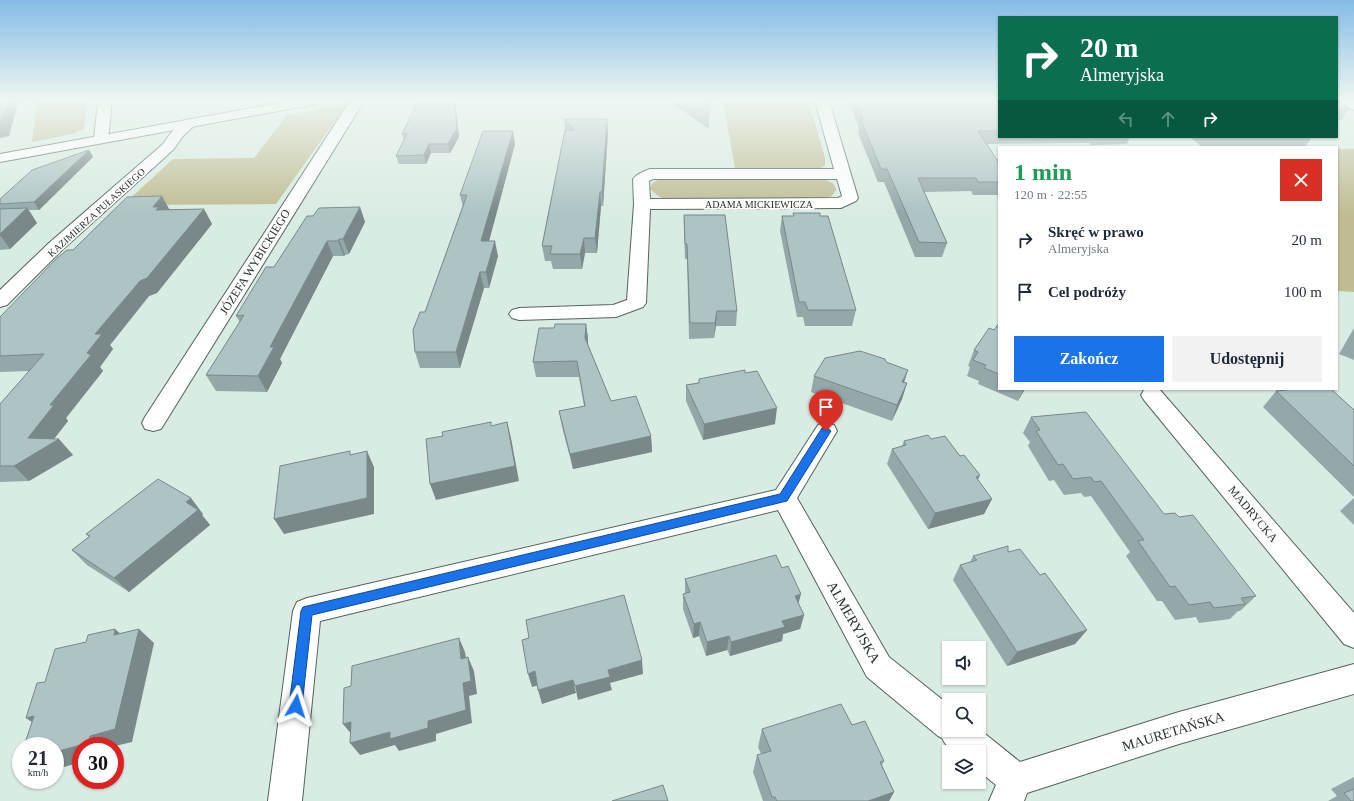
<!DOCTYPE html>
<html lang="pl">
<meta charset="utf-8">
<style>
body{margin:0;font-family:Georgia,serif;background:#f2f2f3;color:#1f2937;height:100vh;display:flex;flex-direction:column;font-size:15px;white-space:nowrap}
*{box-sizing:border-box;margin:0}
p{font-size:13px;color:#747a83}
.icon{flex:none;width:22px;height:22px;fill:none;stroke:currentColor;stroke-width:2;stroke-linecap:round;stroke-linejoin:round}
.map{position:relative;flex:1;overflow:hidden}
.side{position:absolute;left:998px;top:146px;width:340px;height:244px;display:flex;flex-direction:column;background:#fff;border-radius:0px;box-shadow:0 1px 3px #0004}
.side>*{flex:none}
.hud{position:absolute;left:998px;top:16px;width:340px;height:122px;border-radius:0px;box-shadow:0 1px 3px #0004;background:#0b6e4f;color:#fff;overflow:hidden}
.tools{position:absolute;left:942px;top:641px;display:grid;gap:8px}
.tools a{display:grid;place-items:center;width:44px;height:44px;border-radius:0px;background:#fff;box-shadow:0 1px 3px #0004;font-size:20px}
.speed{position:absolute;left:12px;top:737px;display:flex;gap:8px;font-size:20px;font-weight:700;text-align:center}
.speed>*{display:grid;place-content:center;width:52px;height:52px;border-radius:50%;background:#fff;box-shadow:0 1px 3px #0004;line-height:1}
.speed small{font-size:10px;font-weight:400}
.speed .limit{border:6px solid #d22;background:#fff;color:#111}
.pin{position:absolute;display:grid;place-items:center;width:34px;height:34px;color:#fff;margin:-41px -17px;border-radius:50% 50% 50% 0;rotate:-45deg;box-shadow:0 0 4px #0007}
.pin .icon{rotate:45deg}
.me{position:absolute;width:44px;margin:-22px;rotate:6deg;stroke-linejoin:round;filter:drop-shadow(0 0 3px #0008)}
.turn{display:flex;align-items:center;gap:14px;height:84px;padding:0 16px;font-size:18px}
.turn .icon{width:52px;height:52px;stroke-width:2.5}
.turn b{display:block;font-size:28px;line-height:34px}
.lanes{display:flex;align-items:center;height:38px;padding:0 16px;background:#0003;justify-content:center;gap:20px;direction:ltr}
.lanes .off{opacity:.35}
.round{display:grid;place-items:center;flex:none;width:42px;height:42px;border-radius:0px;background:#f2f2f3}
.head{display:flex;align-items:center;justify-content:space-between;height:68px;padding:0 16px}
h1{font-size:24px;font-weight:700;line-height:30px;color:#1e9e55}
.action{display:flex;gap:8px;margin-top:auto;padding:8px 16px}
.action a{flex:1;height:46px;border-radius:0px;background:#1a73e8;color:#fff;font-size:16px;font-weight:700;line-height:46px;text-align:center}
.action a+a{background:#f2f2f3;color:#1f2937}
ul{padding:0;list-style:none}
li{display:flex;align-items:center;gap:12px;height:52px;padding:0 16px}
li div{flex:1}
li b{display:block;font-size:15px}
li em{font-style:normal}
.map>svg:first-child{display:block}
.green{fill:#c0bd95}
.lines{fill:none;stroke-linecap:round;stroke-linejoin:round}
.minor-casing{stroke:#53645c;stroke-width:2}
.tertiary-casing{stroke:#53645c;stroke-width:2}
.minor{fill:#fff;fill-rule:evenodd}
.tertiary{fill:#fff;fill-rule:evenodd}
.wall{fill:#95a8a9}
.shaded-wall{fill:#798889}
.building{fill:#adc3c4;stroke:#798889}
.route{fill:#1a73e8;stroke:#114b97}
.labels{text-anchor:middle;stroke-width:3.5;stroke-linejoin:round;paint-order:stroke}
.far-street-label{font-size:10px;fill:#29312d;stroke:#fff}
.street-label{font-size:12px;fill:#29312d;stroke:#fff}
.near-street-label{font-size:14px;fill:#29312d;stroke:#fff}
</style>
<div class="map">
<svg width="1354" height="801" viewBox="0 0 1354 801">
<rect width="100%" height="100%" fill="#d9ece3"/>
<path class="green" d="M37 101H88L84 129 72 134 32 142Z
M723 101 809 102 825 158V165L821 168 814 170 735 168Z
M348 103 276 204 123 205 173 159 254 158 287 115Z
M1337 149H1354V292L1337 291Z
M666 178 813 179C822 180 835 179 836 190L832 196 820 200 664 199 657 195 650 189C652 180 658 180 666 178Z"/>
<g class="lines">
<defs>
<path id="minor" d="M98 101H112L108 139 106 142 101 143 96 142 94 139Z
M350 101H364L161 429 153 431 145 429 142 423 145 417Z
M815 101H829L858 198 856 201 841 208 650 209 646 303 643 307 616 317 519 320 512 318 509 314 512 310 519 308 613 305 627 300 634 204 633 179C637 174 644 171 650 169H834ZM653 179H837L842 196 838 198 650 199 649 181Z
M190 119 195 120 197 123 183 136 173 150 61 251 7 305 0 307V290L49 243 163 144C170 134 178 122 190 119Z
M1144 390H1160L1354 613V648L1344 644 1144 400 1141 395Z
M826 423 834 425 837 431 797 498 889 657 949 705V730L979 729 1020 762 1179 712 1354 664V694L1179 744 1027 793 1024 801H989L996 785 979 771V752C965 752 949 754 942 738L938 736 867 677 778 510 320 621 302 801H268L293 611 297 602 307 598 776 490 818 425Z"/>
<path id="tertiary" d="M290 101H318L316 104 311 105 0 162V154Z
M1338 101H1354V110L1340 104Z"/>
</defs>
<use href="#minor" class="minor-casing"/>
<use href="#tertiary" class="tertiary-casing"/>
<use href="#minor" class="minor"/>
<use href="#tertiary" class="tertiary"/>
</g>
<path class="wall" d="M454 101 456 107 459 137 450 153H431L426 164H399L396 156 404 140 402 134Z
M669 101H708L709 115V129Z
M849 101H999V137H1130L1127 144 1091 145 1089 143 987 144 999 163V195H973L971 191 924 192 947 243 942 257H915L884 182H878L858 133 859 129Z
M1337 101 1349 108 1342 120H1337Z
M564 119H607L608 133 603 206H601L597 253H585L582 269H553L551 261H545L542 246 565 130Z
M1190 137H1312L1305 147H1202Z
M515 144 489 241 498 256 489 288H484L460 368H420L415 352 425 312 463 207 460 195Z
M93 157 39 210H29L37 223 10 249 0 250V199Z
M162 196 169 209H204L212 224 157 293 149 296 110 345 113 349 100 367 103 371 66 418 68 421 54 439 73 455 29 481 0 482V404L29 371 0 372V317L73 250Z
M360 207 365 222 349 254 345 255 344 256H333L280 359 282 363 267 392 216 391 206 375 240 322 236 316 313 216Z
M793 213 856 310 852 326H805L803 317H797L780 231 782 216H793Z
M684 215 737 311 736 326H716L714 338 689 339 687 259H685L684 230Z
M999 323V389H1025L1018 401 978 384 979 381 967 376 970 367 968 366 974 350 994 330Z
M586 324 588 339V345L611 401 651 436 652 452 573 469 562 427 559 411 584 406 579 377H536L533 362 554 328Z
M1354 328V360L1339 354Z
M886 362 904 382 907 383 902 399 892 421 811 392 814 376Z
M745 373 775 424 703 440 686 401V385Z
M1276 391 1354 410V497L1263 407Z
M1031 417 1164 514 1179 517 1256 596 1240 611H1238L1230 619 1199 623 1196 617 1175 620 1162 601H1157L1126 556 1130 552 1091 496 1084 497 1081 493 1064 495 1054 480 1049 481 1028 446 1030 442 1023 433Z
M931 439 978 480 992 499 984 514 928 529 887 464 892 449 902 446 904 441Z
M1354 498V525L1340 511Z
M203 514 202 515 210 525 129 592 87 565 72 550 89 537 86 534Z
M1008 552 1040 575 1087 630 1075 644 1007 666 953 580 960 565 970 563 973 556Z
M685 579 798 604 804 615 800 629 783 634 782 641 730 656 727 650 706 656 699 636 693 638 683 609V594H685Z
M852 725 884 761 882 765 894 792 889 801H763L753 772 757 755 761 754 758 747 762 729Z
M1354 777V801H1328L1337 796 1331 789Z"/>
<path class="shaded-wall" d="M8 101H19L9 136 0 138V124Z
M454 101 456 107 459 137 450 153 448 144Z
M607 119 608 133 603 206 602 192Z
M513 131 515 144 485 256 481 241Z
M429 144 431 153 426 164 424 155Z
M89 150 93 157 39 210 34 202Z
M600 192 601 206 597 253 595 238Z
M162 196 170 211 165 217 153 207Z
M360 207 365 222 349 254 343 239Z
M27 208 37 223 10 249 0 235V234Z
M204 209 212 224 157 293 149 296 110 345 113 349 100 367 103 371 66 418 68 421 49 445 59 439 73 455 29 481 14 466 28 438 50 405 87 353 95 334 140 281Z
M584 238 585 253 582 269 580 254Z
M339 239 345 255 344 256 338 241Z
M327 241 333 256 280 359 282 363 267 392 258 376 270 347Z
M495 241 498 256 489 288 486 272Z
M480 272 484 288 460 368 456 352Z
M717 311 716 326 714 338 715 323Z
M586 324 588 339 587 354 585 338Z
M908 370 903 386 902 382Z
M907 383 902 399 892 421 897 405Z
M1024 389H1025L1018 401Z
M777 408 775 424 703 440 704 424Z
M507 422 511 438 519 481 436 500 430 484Z
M651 436 652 452 573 469 570 454Z
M367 451 374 467V514L284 534 274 519Z
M980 475 973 491 976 477Z
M191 498 203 514 202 515 210 525 129 592 114 578 186 502Z
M992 499 984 514 928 529 935 513Z
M801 594 797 609 795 596Z
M804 615 800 629 783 634 782 641 730 656 731 642 782 621Z
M700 622 699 636 693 638 694 624Z
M115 629 131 643 114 635Z
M139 629 154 643 132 742 115 746H81V762L64 767 56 762H55V752L90 736Z
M1087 630 1075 644 1007 666 1017 652Z
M729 636 727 650 706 656 707 642Z
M459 638 465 652 468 672 461 659Z
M468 657 474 671 477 694 469 696 472 723 436 734V741L399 751 395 745 360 755 350 743 428 721 463 683Z
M642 660 643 674 610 683 612 690 578 700 575 686 608 670Z
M535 671 539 685 532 687 528 674Z
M573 680 576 693 542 704 538 690Z
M34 716 45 731 26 718Z
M351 722 353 736 343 724Z
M894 792 889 801H868Z"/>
<path class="building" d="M0 101H8L0 124Z
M418 101H454L457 128 448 144H429L424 155 396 156 407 134H402Z
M688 101H708L709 115Z
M856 101H999V131H978L999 163V182H978L976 178H918L947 243 919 242 887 169H881L861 120H863Z
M1337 101 1349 108H1337Z
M564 119H607L602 192H600L595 238H584L580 254H550L552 246H542L565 130H574Z
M483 131H513L481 241H495L486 272H480L456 352H415L413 330 420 312H425L467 195H460Z
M89 150 34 202 0 204V199L32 170Z
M162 196 153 207H159L156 210 204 209 147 278 140 281 95 334H102L87 353 91 355 50 405H54L28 438 59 439 14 466H0V404L44 354 0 356V317L57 258 67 250H73L127 197Z
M360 207 343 239H339L338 241H327L270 347H274L258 376 206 375 244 315 236 316 266 267H274L307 216H313L319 208Z
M27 208 0 234V209Z
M793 213H820V216H828L856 310H808L805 302H799L782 216H794Z
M684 215H725L737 311H717L715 323H690L687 244H685Z
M999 323V374L984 368 986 365 973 360 978 352 974 350 989 328 994 330Z
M555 324H586L585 338 611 401 636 396 651 436 570 454 559 411 585 406 577 361 533 362 539 328H554Z
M860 351 885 359 886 362 908 370 902 382 907 383 897 405 814 376 825 358Z
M745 370V373L757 371 777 408 704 424 686 385 699 383V379Z
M1294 389H1331L1354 410V466L1276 391Z
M1086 412 1164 514 1175 513 1179 517 1193 515 1256 596 1241 598 1245 604 1214 608 1210 602 1189 605 1175 586 1170 587 1138 541 1144 540 1101 481 1094 482 1091 477 1073 479 1063 464 1058 465 1036 431 1040 430 1031 417Z
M491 422V426L507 422 515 466 430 484 426 439 443 436 442 432Z
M928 435 931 439 945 436 960 456 964 455 980 475 976 477 992 499 935 513 892 449 906 445 904 441Z
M350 451V455L367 451V498L274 519 280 466Z
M158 479 191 498 186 502 198 510 114 578 72 550 90 536 86 534Z
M1008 546V552L1020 549 1040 575 1045 573 1087 630 1017 652 960 565 977 560 973 556Z
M776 555 782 568 788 566 801 594 795 596 804 615 782 621 785 627 731 642 729 636 707 642 700 622 694 624 683 594 690 592 685 579Z
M624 595 642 660 608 670 610 677 575 686 573 680 538 690 535 671 528 674 522 640 529 638 526 620Z
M115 629 114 635 139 629 115 729 90 736 88 743 55 752V746H24L34 716 26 718 37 683 45 682 55 649 86 642 88 635Z
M459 638 461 659 468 657 471 681 463 683 466 710 428 721V728L390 739V732L350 743 351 722 343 724 344 688 351 686 352 666Z
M841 704 852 725 865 721 884 761 880 762 894 792 868 801H777L775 797H772L757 755 771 751 762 729Z
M663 785 668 801H612Z
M1354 789V801H1351L1344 793Z"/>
<linearGradient id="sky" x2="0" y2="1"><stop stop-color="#84bce6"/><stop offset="0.47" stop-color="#eef6f2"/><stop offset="1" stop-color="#eef6f2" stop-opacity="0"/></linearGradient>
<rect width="1354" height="213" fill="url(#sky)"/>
<path class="route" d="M826 427 831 431 787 501 312 615 302 706 300 711 296 713 291 711 289 706 301 611 303 607 780 494 822 428Z"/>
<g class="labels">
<g class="far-street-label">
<text x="759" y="208">ADAMA MICKIEWICZA</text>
<text transform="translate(96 212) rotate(-42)" y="4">KAZIMIERZA PUŁASKIEGO</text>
</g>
<g class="street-label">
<text transform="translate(255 262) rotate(-58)" y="4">JÓZEFA WYBICKIEGO</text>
<text transform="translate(1253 514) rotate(50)" y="4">MADRYCKA</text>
</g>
<g class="near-street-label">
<text transform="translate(854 622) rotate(60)" y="5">ALMERYJSKA</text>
<text transform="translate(1173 731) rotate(-17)" y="5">MAURETAŃSKA</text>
</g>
</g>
</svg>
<div class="tools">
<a><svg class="icon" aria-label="sound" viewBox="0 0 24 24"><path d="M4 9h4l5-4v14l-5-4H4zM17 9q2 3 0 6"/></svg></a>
<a><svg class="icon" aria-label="search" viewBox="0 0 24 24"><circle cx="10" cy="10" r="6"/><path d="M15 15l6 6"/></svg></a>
<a><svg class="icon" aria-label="layers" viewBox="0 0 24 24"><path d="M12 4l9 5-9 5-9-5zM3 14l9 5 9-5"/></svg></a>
</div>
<div class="speed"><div>21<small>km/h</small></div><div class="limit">30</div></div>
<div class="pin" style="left:826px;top:431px;background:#d93025"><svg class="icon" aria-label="arrive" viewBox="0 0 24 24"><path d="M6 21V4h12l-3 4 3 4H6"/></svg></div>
<svg class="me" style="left:296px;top:706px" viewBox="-20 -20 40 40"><path d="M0-17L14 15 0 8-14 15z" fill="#1a73e8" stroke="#fff" stroke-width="4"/></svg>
<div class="hud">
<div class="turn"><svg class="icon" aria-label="right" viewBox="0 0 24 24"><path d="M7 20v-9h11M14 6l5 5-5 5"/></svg><div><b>20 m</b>Almeryjska</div></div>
<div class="lanes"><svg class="icon off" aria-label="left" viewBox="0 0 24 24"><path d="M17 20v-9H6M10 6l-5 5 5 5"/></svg><svg class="icon off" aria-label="ahead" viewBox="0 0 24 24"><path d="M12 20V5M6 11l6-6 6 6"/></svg><svg class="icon" aria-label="right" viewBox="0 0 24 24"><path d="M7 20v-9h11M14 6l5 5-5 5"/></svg></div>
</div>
<section class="side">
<div class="head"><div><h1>1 min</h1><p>120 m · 22:55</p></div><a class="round" style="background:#d93025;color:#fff"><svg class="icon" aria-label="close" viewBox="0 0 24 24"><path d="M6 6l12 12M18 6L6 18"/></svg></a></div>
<ul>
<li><svg class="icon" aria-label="right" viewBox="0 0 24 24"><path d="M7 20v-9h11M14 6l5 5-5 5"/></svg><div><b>Skręć w prawo</b><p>Almeryjska</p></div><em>20 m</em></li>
<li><svg class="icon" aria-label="arrive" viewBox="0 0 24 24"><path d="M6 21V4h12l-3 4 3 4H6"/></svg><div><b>Cel podróży</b></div><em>100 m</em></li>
</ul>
<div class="action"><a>Zakończ</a><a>Udostępnij</a></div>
</section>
</div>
